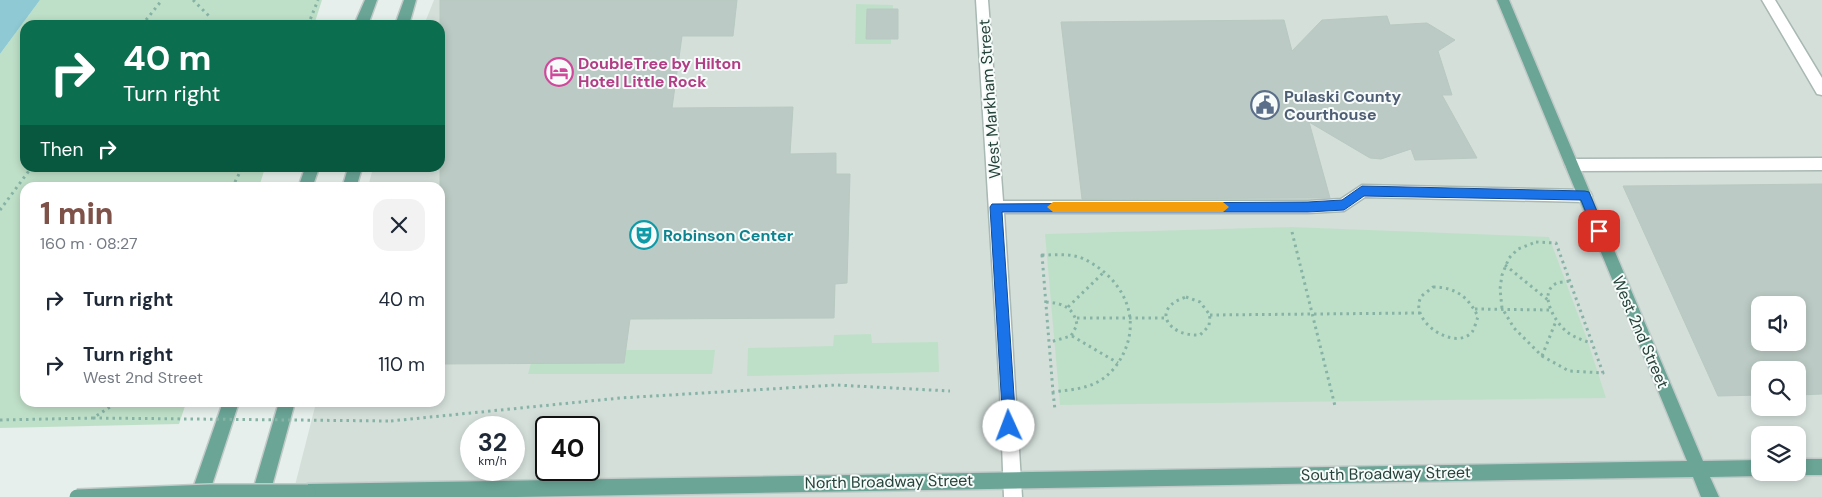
<!DOCTYPE html>
<meta charset="utf-8">
<style>
body{margin:0;font-family:"DM Sans",sans-serif;background:#f2f2f3;color:#1f2937;height:100vh;display:flex;flex-direction:column;font-size:19px;white-space:nowrap}
*{box-sizing:border-box;margin:0}
p{font-size:16px;color:#747a83}
.icon{flex:none;width:28px;height:28px;fill:none;stroke:currentColor;stroke-width:2;stroke-linecap:round;stroke-linejoin:round}
.map{position:relative;flex:1;overflow:hidden}
.drawer{position:absolute;left:20px;top:182px;width:425px;height:225px;display:flex;flex-direction:column;background:#fff;border-radius:15px;box-shadow:0 2px 8px #0003}
.drawer>*{flex:none}
.top-card{position:absolute;left:20px;top:20px;width:425px;height:152px;border-radius:15px;box-shadow:0 2px 8px #0003;background:#0b6e4f;color:#fff;overflow:hidden}
.tools{position:absolute;left:1751px;top:296px;display:grid;gap:10px}
.tools a{display:grid;place-items:center;width:55px;height:55px;border-radius:10px;background:#fff;box-shadow:0 2px 8px #0003;font-size:25px}
.speed{position:absolute;left:460px;top:416px;display:flex;gap:10px;font-size:25px;font-weight:700;text-align:center}
.speed>*{display:grid;place-content:center;width:65px;height:65px;border-radius:50%;background:#fff;box-shadow:0 2px 8px #0003;line-height:1}
.speed small{font-size:12px;font-weight:400}
.speed .limit{border:2px solid #111;border-radius:8px;background:#fff;color:#111}
.pin{position:absolute;display:grid;place-items:center;width:42px;height:42px;color:#fff;margin:-21px;border-radius:10px;box-shadow:0 2px 8px #0006}
.me{position:absolute;width:55px;margin:-28px;rotate:358deg;stroke-linejoin:round;filter:drop-shadow(0 0 4px #0008)}
.turn{display:flex;align-items:center;gap:18px;height:105px;padding:0 20px;font-size:22px}
.turn .icon{width:65px;height:65px;stroke-width:2.5}
.turn b{display:block;font-size:35px;line-height:42px}
.then{display:flex;align-items:center;height:48px;padding:0 20px;background:#0003;gap:10px;font-size:19px}
.round{display:grid;place-items:center;flex:none;width:52px;height:52px;border-radius:15px;background:#f2f2f3}
.summary{display:flex;align-items:center;justify-content:space-between;height:85px;padding:0 20px}
h1{font-size:30px;font-weight:800;line-height:38px;color:#7f5249}
ul{padding:0;list-style:none}
li{display:flex;align-items:center;gap:15px;height:65px;padding:0 20px}
li div{flex:1}
li b{display:block;font-size:19px}
li em{font-style:normal}
.map>svg:first-child{display:block}
.built{fill:#d4dfda;fill-rule:evenodd}
.green{fill:#bfe0c8}
.water{fill:#8ec9d4}
.building{fill:#bbcac4;stroke:#b8c9c2;fill-rule:evenodd}
.lines{fill:none;stroke-linecap:round;stroke-linejoin:round}
.minor-casing{stroke:#a8b8b2;stroke-width:3}
.major-casing{stroke:#c2cac8;stroke-width:3}
.path{stroke:#86b3a5;stroke-width:3;stroke-dasharray:2.5 4;stroke-linecap:butt}
.minor{fill:#fff;fill-rule:evenodd}
.major{fill:#6aa596;fill-rule:evenodd}
.major-bridge-casing{stroke:#c2cac8;stroke-width:18;stroke-linecap:butt}
.path-bridge{stroke:#86b3a5;stroke-width:3;stroke-dasharray:2.5 4;stroke-linecap:butt}
.major-bridge{stroke:#6aa596;stroke-width:15}
.route{fill:#1a73e8;stroke:#114b97}
.slow{fill:#f59e0b}
.labels{text-anchor:middle;stroke-width:4;stroke-linejoin:round;paint-order:stroke}
.hotel-label{font-size:16px;font-weight:bold;fill:#b23c85;stroke:#f7fbf9;text-anchor:start}
.service-label{font-size:16px;font-weight:bold;fill:#4e5e75;stroke:#f7fbf9;text-anchor:start}
.street-label{font-size:16px;fill:#24423a;stroke:#f7fbf9}
.culture-label{font-size:16px;font-weight:bold;fill:#0d838f;stroke:#f7fbf9;text-anchor:start}
</style>
<div class="map">
<svg width="1822" height="497" viewBox="0 0 1822 497">
<rect width="100%" height="100%" fill="#e6efeb"/>
<path class="built" d="M434 0H1822V497H292L316 403 440 402V188L368 187 373 168H440V25H424ZM1760 305H1798V342H1760ZM1760 370H1798V408H1760ZM471 428H514V470H471ZM546 428H589V470H546ZM1760 435H1798V472H1760Z"/>
<path class="green" d="M40 0H322L314 25H25V168H265L259 187 25 188V402L186 403 179 424 0 428V54Z
M856 4 893 5V9L867 10 866 39H891V44H855Z
M1291 227 1549 237 1586 336 1606 398 1060 405 1045 234Z
M871 334 872 343 938 342 939 372 747 376 748 348 833 346 834 335Z
M625 350H715L712 374H528L531 363Z"/>
<path class="water" d="M0 0H40L0 54Z"/>
<path class="building" d="M440 0H737L733 36H682L672 108 793 107 790 154 836 153V174H850L847 283 835 284 834 318 630 319 624 363 440 364Z
M867 9H898V39H866Z
M1387 16 1390 25 1427 23 1455 40 1438 51 1452 95H1442L1477 158 1415 160 1411 149 1381 159 1370 158 1309 122 1330 198 1082 199 1061 22 1284 20 1292 51 1322 20Z
M1822 184V394L1798 395V370H1760V395L1718 396 1623 186ZM1760 305H1798V342H1760Z"/>
<g class="lines">
<defs>
<path id="minor" d="M976 0H988L1003 201H1308L1341 199 1362 185 1585 190 1590 192 1592 196 1590 200 1585 202 1365 197 1344 211 1308 213H1004L1022 497H1004L1000 391Z
M1762 0H1775L1822 78V95L1817 94Z
M1822 158V170L1572 171 1567 169 1565 165 1567 161 1572 159Z"/>
<path id="major" d="M365 0H377L368 25H354Z
M404 0H416L409 25H395Z
M1497 0H1509L1703 461 1760 460V472L1766 474 1760 476 1710 477 1719 497H1701L1693 477 516 497H302L299 492 302 486 308 484 1687 461Z
M305 168H319L312 188H298Z
M348 168H362L356 188H342Z
M223 402H239L208 497H190Z
M279 402H295L269 497H251Z
M1798 459H1822V475H1798L1792 473 1798 472Z"/>
</defs>
<use href="#minor" class="minor-casing"/>
<use href="#major" class="major-casing"/>
<path class="path" d="M193 0 209 16
M142 25 162 0
M308 25 318 0
M232 188 242 168
M0 210 31 168
M1292 232 1335 406
M1536 242 1556 243 1603 373 1569 371 1542 356 1514 328 1502 308 1500 289 1502 275 1509 258 1518 249Z
M1042 255C1056 255 1071 253 1084 259 1119 276 1141 312 1125 350 1120 362 1112 373 1101 380 1087 389 1069 390 1053 392Z
M1505 265 1548 300
M1569 281C1565 282 1560 282 1557 283 1537 292 1555 322 1566 331 1573 337 1582 340 1591 343
M1433 287C1455 287 1469 297 1478 317 1476 321 1475 328 1472 332 1455 352 1408 321 1421 297 1423 294 1430 290 1433 287Z
M1186 297 1200 302 1210 315 1209 326 1200 335C1169 337 1149 309 1186 297Z
M1046 302C1062 303 1074 307 1077 325L1071 336 1050 342
M1068 307 1104 272
M1475 309 1550 310
M1210 315 1420 313
M1077 318H1166
M1072 336 1118 363
M1542 356 1556 321
M1053 392 1055 410
M0 420 93 418 118 402
M391 421 620 398 836 385 950 391"/>
<use href="#minor" class="minor"/>
<use href="#major" class="major"/>
<defs>
<path id="major-bridge" d="M77 497 210 492H308"/>
</defs>
<use href="#major-bridge" class="major-bridge-casing"/>
<path class="path-bridge" d="M93 418 391 421"/>
<use href="#major-bridge" class="major-bridge"/>
</g>
<path class="route" d="M1362 186 1585 191 1589 192 1605 231 1603 235H1595L1581 200 1364 196 1344 210 1308 212H1002L1016 426 1014 431 1009 432 1005 431 1003 426 990 207 992 204 1308 202 1342 200Z"/>
<path class="slow" d="M1053 202H1223L1229 207 1223 212H1053L1047 207Z"/>
<defs>
<symbol id="hotel-ring" viewBox="-11 -11 22 22"><circle r="9.5" fill="#f7fbf9" stroke="#d1479c" stroke-width="1.5"/><path d="M-6-4.5h1.5V1H6V5H4.5V3h-9V5H-6ZM-4 0a1.8 1.8 0 1 1 3.6 0ZM.5 0V-2.5h3Q6-2.5 6 0Z" fill="#d1479c"/></symbol>
<symbol id="civic-ring" viewBox="-11 -11 22 22"><circle r="9.5" fill="#f7fbf9" stroke="#5c6f8a" stroke-width="1.5"/><path d="M-.6-6.5H3V-4.5H.6V-3L4-1V1h2V6H-6V1h2V-1L-.6-3ZM-1.2 2.5V6h2.4V2.5Z" fill="#5c6f8a"/></symbol>
<symbol id="theatre-ring" viewBox="-11 -11 22 22"><circle r="9.5" fill="#f7fbf9" stroke="#0f9aa8" stroke-width="1.5"/><path d="M-5-5.5Q0-4 5-5.5V0Q5 5 0 6Q-5 5-5 0ZM-3.3-2.5H-1v1.5H-3.3ZM1-2.5H3.3v1.5H1ZM-2.8 1Q0 5.5 2.8 1Z" fill="#0f9aa8"/></symbol>
</defs>
<g fill-rule="evenodd">
<use href="#hotel-ring" x="543" y="56" width="32" height="32"/>
<use href="#civic-ring" x="1249" y="89" width="32" height="32"/>
<use href="#theatre-ring" x="628" y="219" width="32" height="32"/>
</g>
<g class="labels">
<g class="hotel-label">
<text x="578" y="69">DoubleTree by Hilton<tspan x="578" dy="18">Hotel Little Rock</tspan></text>
</g>
<g class="service-label">
<text x="1284" y="102">Pulaski County<tspan x="1284" dy="18">Courthouse</tspan></text>
</g>
<g class="street-label">
<text transform="translate(989 99) rotate(-94)" y="6">West Markham Street</text>
<text transform="translate(1641 332) rotate(67)" y="6">West 2nd Street</text>
<text transform="translate(1386 473) rotate(-1)" y="6">South Broadway Street</text>
<text transform="translate(889 481) rotate(-1)" y="6">North Broadway Street</text>
</g>
<g class="culture-label">
<text x="663" y="241">Robinson Center</text>
</g>
</g>
</svg>
<div class="tools">
<a><svg class="icon" aria-label="sound" viewBox="0 0 24 24"><path d="M4 9h4l5-4v14l-5-4H4zM17 9q2 3 0 6"/></svg></a>
<a><svg class="icon" aria-label="search" viewBox="0 0 24 24"><circle cx="10" cy="10" r="6"/><path d="M15 15l6 6"/></svg></a>
<a><svg class="icon" aria-label="layers" viewBox="0 0 24 24"><path d="M12 4l9 5-9 5-9-5zM3 14l9 5 9-5"/></svg></a>
</div>
<div class="speed"><div>32<small>km/h</small></div><div class="limit">40</div></div>
<div class="pin" style="left:1599px;top:231px;background:#d93025"><svg class="icon" aria-label="arrive" viewBox="0 0 24 24"><path d="M6 21V4h12l-3 4 3 4H6"/></svg></div>
<svg class="me" style="left:1009px;top:426px" viewBox="-20 -20 40 40"><circle r="19" fill="#fff"/><path d="M0-13L10 11 0 6-10 11z" fill="#1a73e8"/></svg>
<div class="top-card">
<div class="turn"><svg class="icon" aria-label="right" viewBox="0 0 24 24"><path d="M7 20v-9h11M14 6l5 5-5 5"/></svg><div><b>40 m</b>Turn right</div></div>
<div class="then">Then<svg class="icon" aria-label="right" viewBox="0 0 24 24"><path d="M7 20v-9h11M14 6l5 5-5 5"/></svg></div>
</div>
<section class="drawer">
<div class="summary"><div><h1>1 min</h1><p>160 m · 08:27</p></div><a class="round"><svg class="icon" aria-label="close" viewBox="0 0 24 24"><path d="M6 6l12 12M18 6L6 18"/></svg></a></div>
<ul>
<li><svg class="icon" aria-label="right" viewBox="0 0 24 24"><path d="M7 20v-9h11M14 6l5 5-5 5"/></svg><div><b>Turn right</b></div><em>40 m</em></li>
<li><svg class="icon" aria-label="right" viewBox="0 0 24 24"><path d="M7 20v-9h11M14 6l5 5-5 5"/></svg><div><b>Turn right</b><p>West 2nd Street</p></div><em>110 m</em></li>
</ul>
</section>
</div>
